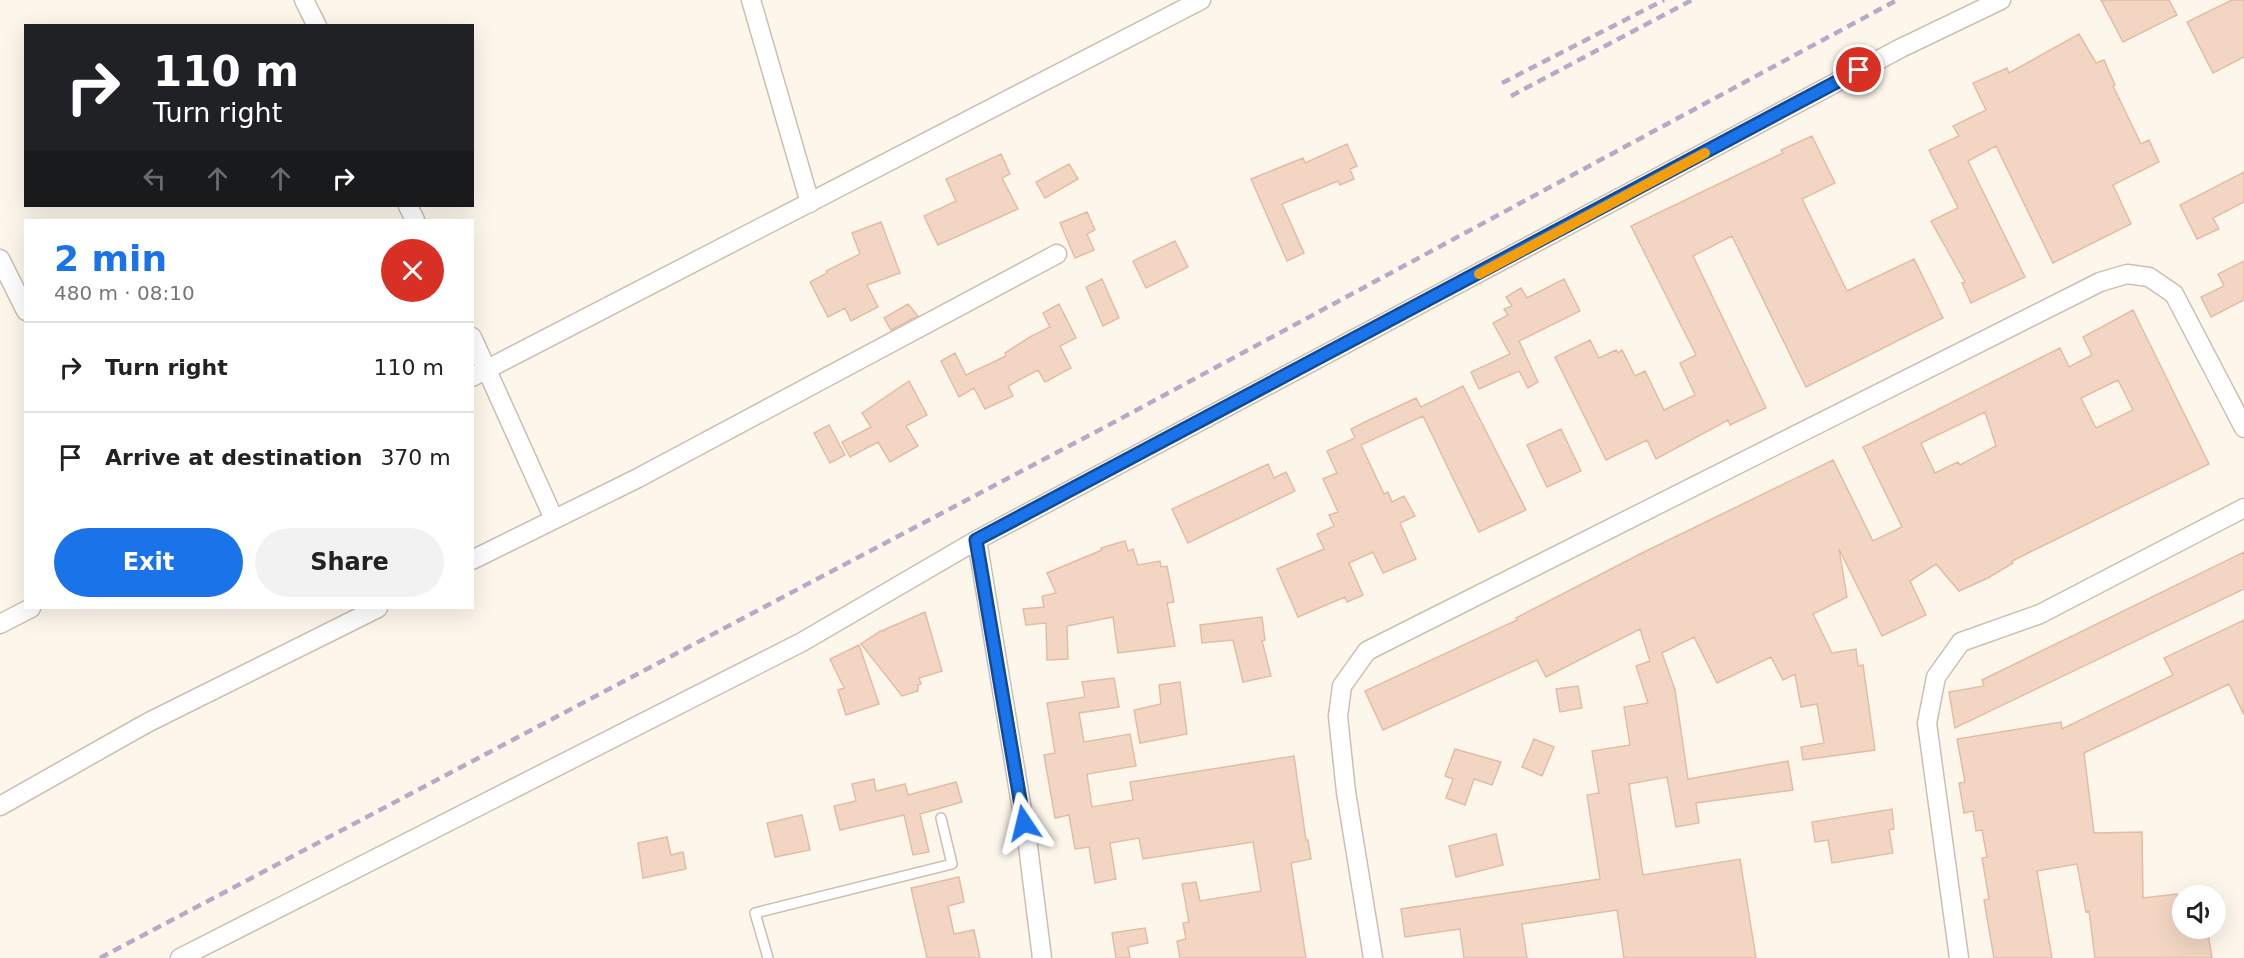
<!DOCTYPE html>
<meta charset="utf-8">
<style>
body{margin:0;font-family:"DejaVu Sans",sans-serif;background:#f2f2f2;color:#222;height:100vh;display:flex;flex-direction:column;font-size:22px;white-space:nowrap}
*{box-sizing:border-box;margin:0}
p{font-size:20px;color:#767676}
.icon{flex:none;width:33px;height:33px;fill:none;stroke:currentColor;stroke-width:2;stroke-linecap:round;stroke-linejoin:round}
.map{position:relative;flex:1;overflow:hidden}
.sheet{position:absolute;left:24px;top:219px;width:450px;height:390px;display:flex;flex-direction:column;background:#fff;border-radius:0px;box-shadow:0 6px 24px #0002}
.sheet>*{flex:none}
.guide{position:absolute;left:24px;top:24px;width:450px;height:183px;border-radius:0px;box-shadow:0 6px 24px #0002;background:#202124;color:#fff;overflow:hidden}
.tools{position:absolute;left:2172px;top:885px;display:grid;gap:12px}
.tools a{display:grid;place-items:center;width:54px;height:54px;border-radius:50%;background:#fff;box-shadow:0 6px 24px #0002;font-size:30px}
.pin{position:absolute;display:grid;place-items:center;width:51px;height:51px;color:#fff;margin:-26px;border:3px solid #fff;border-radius:50%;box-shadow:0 2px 6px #0007}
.me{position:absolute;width:66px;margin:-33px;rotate:350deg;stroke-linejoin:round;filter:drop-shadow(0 0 4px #0008)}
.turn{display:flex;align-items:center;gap:21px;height:126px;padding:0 30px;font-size:27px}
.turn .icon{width:78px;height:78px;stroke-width:2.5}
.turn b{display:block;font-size:42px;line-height:51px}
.lanes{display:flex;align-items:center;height:57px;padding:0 30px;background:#0003;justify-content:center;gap:30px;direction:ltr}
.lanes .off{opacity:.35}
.round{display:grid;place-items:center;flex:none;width:63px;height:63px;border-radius:32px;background:#f2f2f2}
.summary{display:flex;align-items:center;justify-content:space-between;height:102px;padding:0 30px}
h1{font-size:36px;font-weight:800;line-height:45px;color:#1a73e8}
.cta{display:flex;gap:12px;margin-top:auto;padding:12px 30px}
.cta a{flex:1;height:69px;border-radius:36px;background:#1a73e8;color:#fff;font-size:24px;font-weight:800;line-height:69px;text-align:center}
.cta a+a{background:#f2f2f2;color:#222}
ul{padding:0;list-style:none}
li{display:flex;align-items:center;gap:18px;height:90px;padding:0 30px;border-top:2px solid #e0e0e0}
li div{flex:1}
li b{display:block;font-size:22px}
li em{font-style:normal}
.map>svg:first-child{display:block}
.building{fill:#f2d6c3;stroke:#e4bca3;stroke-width:1.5;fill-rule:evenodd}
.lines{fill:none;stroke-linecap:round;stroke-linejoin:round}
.lane-casing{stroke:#cfbeb0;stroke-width:12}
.street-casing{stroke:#cfbeb0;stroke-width:21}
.lane{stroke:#fff;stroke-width:9}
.street{stroke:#fff;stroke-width:18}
.rail{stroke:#b9a8c8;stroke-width:4.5;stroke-dasharray:9 6;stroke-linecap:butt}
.route-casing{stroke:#114b97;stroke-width:15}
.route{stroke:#1a73e8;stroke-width:10}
.slow{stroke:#f59e0b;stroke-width:10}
</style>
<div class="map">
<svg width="2244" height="958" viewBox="0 0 2244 958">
<rect width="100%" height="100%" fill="#fdf6eb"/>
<path class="building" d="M2101 0H2169L2177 15 2123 42Z
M2232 0H2244V57L2213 73 2187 22Z
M2079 34 2096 63 2104 60 2115 85 2113 86 2141 144 2149 140 2159 162 2113 185 2131 224 2053 263 1996 146 1968 161 2025 277 1971 303 1962 283 1965 282 1931 221 1958 208 1929 150 1959 136 1953 126 1986 110 1973 83 2007 68 2009 73Z
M1812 136 1835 183 1802 199 1847 291 1914 259 1943 318 1806 387 1732 236 1693 256 1766 408 1730 425 1728 420 1656 459 1647 440 1606 460 1555 357 1590 340 1599 358 1616 350 1618 353 1622 350 1635 376 1645 371 1664 410 1695 395 1680 363 1696 355 1631 226 1783 153 1781 150Z
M1347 144 1357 166 1350 169 1354 179 1340 185 1338 181 1282 204 1304 253 1287 261 1251 179 1303 158 1305 163Z
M1001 154 1010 174 1002 178 1018 209 938 245 924 216 956 201 946 179Z
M1069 164 1078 179 1045 198 1036 182Z
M2244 172V202L2213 218 2219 229 2197 239 2180 205Z
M1087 212 1095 230 1087 234 1094 250 1075 258 1060 223Z
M881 222 900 273 867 285 878 307 851 321 845 308 828 317 810 282 827 273 826 271 860 254 852 233Z
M1175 241 1188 267 1146 288 1133 261Z
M2244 261V300L2211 317 2201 297 2224 286 2218 274Z
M1102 279 1119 318 1103 326 1086 287Z
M1564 279 1580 311 1519 341 1538 382 1528 388 1519 371 1479 389 1471 372 1510 354 1493 323 1508 315 1504 309 1512 306 1506 297 1521 288 1527 298Z
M908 304 918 316 891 330 884 318Z
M1059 304 1076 338 1060 346 1071 368 1045 382 1038 370 1008 386 1013 396 985 409 974 388 959 397 941 361 955 353 966 375 1006 356 1005 353 1030 337 1050 327 1043 313Z
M2133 310 2209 464 2012 561 2013 563 1988 578 1959 591 1936 564 1910 581 1926 615 1882 636 1839 549 1847 597 1813 614 1832 653 1856 649 1858 666 1863 665 1875 750 1803 760 1801 747 1824 743 1817 704 1801 707 1795 674 1783 680 1771 657 1717 683 1694 637 1662 653 1675 690 1688 779 1788 761 1793 790 1696 803 1699 823 1676 827 1667 777 1629 784 1643 875 1740 859 1756 958H1624L1617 910 1522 924 1527 958H1464L1460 929 1405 937 1401 909 1600 879 1587 795 1599 793 1592 751 1630 745 1624 707 1648 703 1636 666 1650 661 1640 629 1546 677 1537 660 1383 730 1365 691 1517 620 1516 618 1642 553 1833 460 1873 541 1902 527 1863 447 2060 348 2069 367 2092 355 2083 337ZM2118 380 2133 410 2096 428 2081 398ZM1985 412 1996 446 1960 465 1958 462 1935 473 1921 443Z
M909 381 927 415 906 426 918 446 890 462 878 442 850 457 842 442 871 427 862 413Z
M1463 386 1526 510 1479 532 1423 416 1361 445 1384 494 1388 492 1392 502 1404 496 1415 516 1400 523 1416 559 1383 573 1373 552 1349 563 1363 595 1347 602 1345 597 1298 617 1277 569 1324 549 1317 534 1334 526 1329 515 1338 512 1323 479 1337 473 1327 451 1355 438 1351 429 1365 422 1416 398 1421 407Z
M829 425 845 455 830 463 814 433Z
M1561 429 1581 471 1547 487 1527 445Z
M1268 464 1274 478 1286 472 1295 491 1188 543 1172 509Z
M1125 541 1128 551 1133 549 1138 565 1160 561 1161 567 1167 566 1174 602 1167 603 1175 646 1118 653 1113 617 1067 626 1068 659 1047 660 1046 623 1026 625 1023 609 1044 607 1042 596 1056 593 1047 573 1102 550 1101 548Z
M2244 552V589L1955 728 1949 692 1984 686 1982 680Z
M925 612 942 671 919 678 921 684 918 685V691L902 696 861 644 879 632Z
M1262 617 1265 640 1262 641 1271 676 1243 682 1233 640 1202 643 1200 625Z
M2244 620V715L2229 684 2084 753 2094 833 2142 832 2143 898 2177 894 2179 914H2182V928H2207L2212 958H2095L2089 911 2086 912 2077 864 2037 871 2052 958H1994L1984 900 1989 899 1982 858 1987 857 1982 830 1976 831 1973 811 1964 813 1959 783 1965 782 1957 739 2061 722 2062 729 2173 675 2164 658Z
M859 645 879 704 846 715 838 690 844 688 830 659Z
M1114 678 1119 707 1079 713 1084 742 1130 734 1136 766 1087 774 1092 807 1133 800 1130 782 1294 756 1306 840H1308L1311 859 1291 863 1306 958H1180L1177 941 1186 939 1183 923 1189 922 1182 884 1196 882 1200 901 1261 891 1253 842 1143 859 1139 838 1110 843 1116 879 1095 883 1089 847 1075 849 1069 815 1055 818 1044 755 1055 753 1047 703 1085 697 1082 682Z
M1180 682 1187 734 1140 743 1134 710 1161 704 1159 685Z
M1578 686 1582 708 1560 712 1556 689Z
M1534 739 1554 747 1542 776 1522 767Z
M1455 749 1501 762 1492 785 1474 779 1465 805 1446 798 1453 779 1445 776Z
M874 779 876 791 905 784 908 795 956 782 962 802 920 814 929 852 913 855 904 815 840 830 834 806 856 801 852 784Z
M1892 809 1894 829 1889 830 1893 853 1832 863 1828 840 1815 842 1812 822Z
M802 815 810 850 775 857 767 823Z
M1496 834 1503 865 1456 877 1449 846Z
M667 837 671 855 683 852 686 869 643 878 638 843Z
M959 877 964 902 948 906 954 934 974 930 980 958H927L911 888Z
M1145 928 1148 943 1128 947 1130 958H1116L1112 933Z"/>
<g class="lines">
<defs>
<path id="lane" d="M768 958 755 913 952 864 941 818"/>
<path id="street" d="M304 0 317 26
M751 0 810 203
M408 206 415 220
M0 259 26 311
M472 337 554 519
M472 377 1201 0
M977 540 1028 846 1042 958
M472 560 638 478 1057 254
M0 624 31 608
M0 806 147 723 378 608
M180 958 802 642 977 540 1901 48 2001 0
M1373 958 1346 792 1338 716 1342 686 1367 651 2100 282 2127 274 2149 277 2174 294 2244 428
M1959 958 1927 723 1936 677 1961 642 2040 614 2244 508"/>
</defs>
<use href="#lane" class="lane-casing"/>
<use href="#street" class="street-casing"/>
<use href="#lane" class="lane"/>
<use href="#street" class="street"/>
<path class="rail" d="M1502 83 1664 0
M1511 96 1692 0
M100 958 1120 419 1897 0"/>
</g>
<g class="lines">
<defs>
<path id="route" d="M1024 823 976 540 1859 70"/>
</defs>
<use href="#route" class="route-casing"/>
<use href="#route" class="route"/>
<path class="slow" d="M1479 274 1705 153"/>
</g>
</svg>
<div class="tools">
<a><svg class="icon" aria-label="sound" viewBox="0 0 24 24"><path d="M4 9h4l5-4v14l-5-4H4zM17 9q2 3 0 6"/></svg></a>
</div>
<div class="pin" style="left:1859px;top:70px;background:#d93025"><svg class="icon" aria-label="arrive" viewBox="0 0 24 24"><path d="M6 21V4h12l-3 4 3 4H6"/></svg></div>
<svg class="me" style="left:1024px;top:823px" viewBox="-20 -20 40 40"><path d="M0-17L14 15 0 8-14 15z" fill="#1a73e8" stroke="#fff" stroke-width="4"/></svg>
<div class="guide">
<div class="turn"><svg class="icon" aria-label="right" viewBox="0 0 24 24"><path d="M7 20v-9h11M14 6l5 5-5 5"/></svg><div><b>110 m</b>Turn right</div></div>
<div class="lanes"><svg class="icon off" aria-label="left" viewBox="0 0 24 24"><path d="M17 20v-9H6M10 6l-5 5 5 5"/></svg><svg class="icon off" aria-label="ahead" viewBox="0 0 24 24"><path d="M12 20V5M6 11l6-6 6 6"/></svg><svg class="icon off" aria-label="ahead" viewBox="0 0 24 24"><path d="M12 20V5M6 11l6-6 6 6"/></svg><svg class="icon" aria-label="right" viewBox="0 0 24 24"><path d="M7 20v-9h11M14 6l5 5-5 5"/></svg></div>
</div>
<section class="sheet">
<div class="summary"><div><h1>2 min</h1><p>480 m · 08:10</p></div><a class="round" style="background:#d93025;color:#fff"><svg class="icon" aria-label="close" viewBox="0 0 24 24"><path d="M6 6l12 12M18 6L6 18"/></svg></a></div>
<ul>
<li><svg class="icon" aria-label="right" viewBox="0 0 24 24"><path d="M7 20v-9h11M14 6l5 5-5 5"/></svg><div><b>Turn right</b></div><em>110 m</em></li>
<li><svg class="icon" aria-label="arrive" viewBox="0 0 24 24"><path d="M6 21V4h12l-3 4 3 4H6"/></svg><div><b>Arrive at destination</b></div><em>370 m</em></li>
</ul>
<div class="cta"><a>Exit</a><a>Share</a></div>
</section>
</div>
